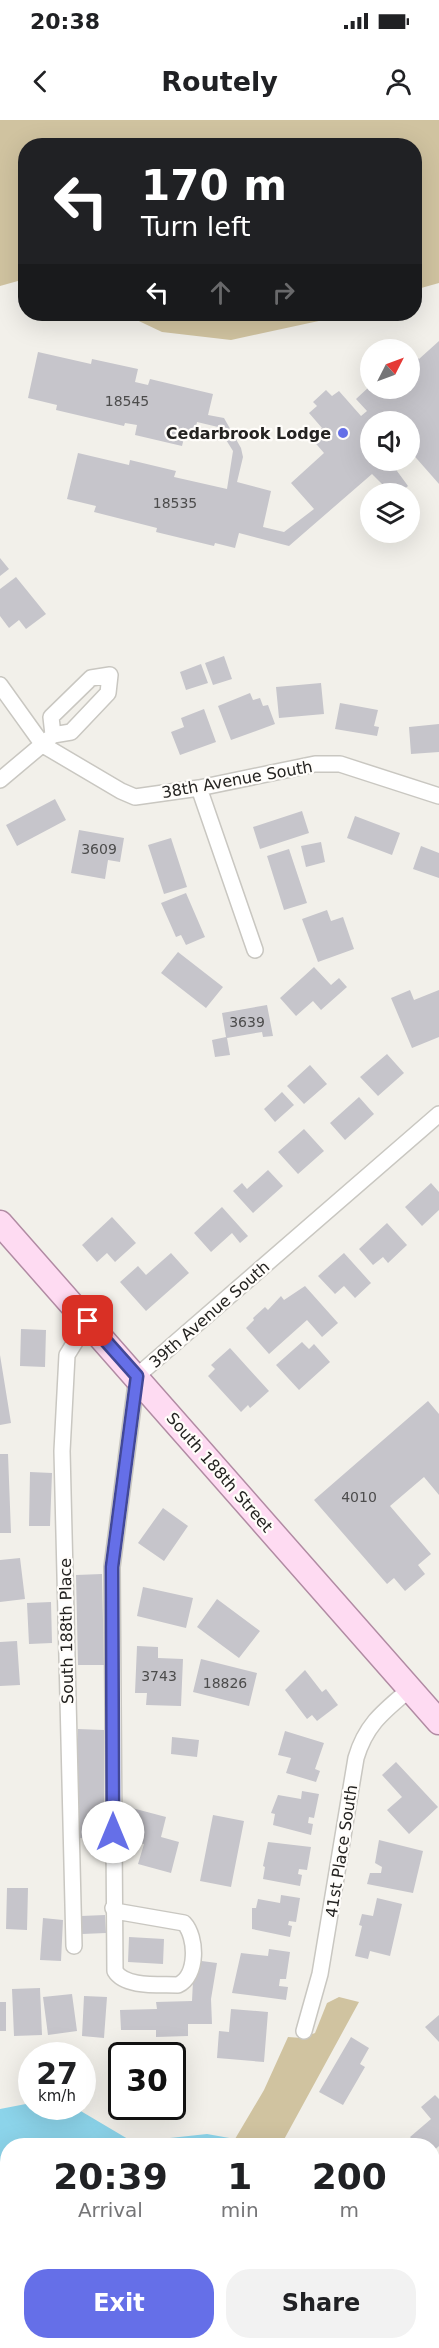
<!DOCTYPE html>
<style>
body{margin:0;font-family:"DejaVu Sans",sans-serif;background:#f2f2f2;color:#202124;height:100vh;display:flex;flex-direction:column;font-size:22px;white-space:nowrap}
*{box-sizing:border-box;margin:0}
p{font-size:20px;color:#757577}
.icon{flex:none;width:33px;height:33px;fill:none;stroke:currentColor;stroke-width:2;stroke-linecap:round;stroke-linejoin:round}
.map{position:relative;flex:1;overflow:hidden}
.side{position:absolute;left:0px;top:2018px;width:440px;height:212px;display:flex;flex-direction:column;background:#fff;border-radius:24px 24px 0 0;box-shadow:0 6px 24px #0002}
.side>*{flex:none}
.guide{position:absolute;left:18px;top:18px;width:404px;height:183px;border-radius:24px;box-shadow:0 6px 24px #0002;background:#202124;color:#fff;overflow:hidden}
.needle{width:39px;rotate:48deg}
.buttons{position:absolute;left:360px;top:219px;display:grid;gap:12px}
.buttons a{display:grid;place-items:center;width:60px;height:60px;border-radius:50%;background:#fff;box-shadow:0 6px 24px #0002;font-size:30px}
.speed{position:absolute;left:18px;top:1922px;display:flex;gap:12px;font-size:30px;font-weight:700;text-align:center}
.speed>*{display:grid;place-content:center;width:78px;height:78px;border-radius:50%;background:#fff;box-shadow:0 6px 24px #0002;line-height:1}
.speed small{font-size:15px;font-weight:400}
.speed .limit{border:3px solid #111;border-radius:9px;background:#fff;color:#111}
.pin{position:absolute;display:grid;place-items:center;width:51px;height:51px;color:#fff;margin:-26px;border-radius:12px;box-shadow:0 3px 9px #0006}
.me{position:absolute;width:66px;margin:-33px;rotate:0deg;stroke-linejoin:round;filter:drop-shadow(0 0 4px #0008)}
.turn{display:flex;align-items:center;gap:21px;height:126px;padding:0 24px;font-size:27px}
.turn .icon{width:78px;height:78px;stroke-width:2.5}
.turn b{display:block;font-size:42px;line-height:51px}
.lanes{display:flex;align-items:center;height:57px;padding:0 24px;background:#0003;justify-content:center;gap:30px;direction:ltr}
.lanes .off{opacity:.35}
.eta{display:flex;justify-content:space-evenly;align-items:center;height:102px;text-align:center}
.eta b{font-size:36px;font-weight:700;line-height:42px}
.primary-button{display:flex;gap:12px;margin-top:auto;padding:12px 24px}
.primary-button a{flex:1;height:69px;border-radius:24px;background:#656fe8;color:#fff;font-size:24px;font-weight:700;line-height:69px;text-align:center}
.primary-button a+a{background:#f2f2f2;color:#202124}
.status{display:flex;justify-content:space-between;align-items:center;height:42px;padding:0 30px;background:#fff;direction:ltr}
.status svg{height:16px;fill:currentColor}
header{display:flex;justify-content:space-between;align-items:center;height:78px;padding:0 24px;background:#fff;font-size:27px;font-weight:700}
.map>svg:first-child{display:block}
.green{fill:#d0c3a0}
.water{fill:#8cd4ea}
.building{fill:#c6c5cb}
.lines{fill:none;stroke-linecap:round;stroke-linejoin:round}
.minor-casing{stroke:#c9c7c1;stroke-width:18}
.primary-casing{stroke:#b18ba3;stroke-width:27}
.minor{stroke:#fff;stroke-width:15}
.primary{stroke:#fedbf2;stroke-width:24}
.route-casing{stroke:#424897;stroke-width:15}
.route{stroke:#656fe8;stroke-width:10}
.poi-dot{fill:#656fe8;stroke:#fffdfa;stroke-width:2}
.labels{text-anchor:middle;stroke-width:4.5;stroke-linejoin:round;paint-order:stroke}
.number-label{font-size:14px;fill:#4c4c4c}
.poi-label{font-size:16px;font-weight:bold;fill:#242321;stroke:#fffdfa;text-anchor:end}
.street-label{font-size:16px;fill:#242321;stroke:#fffdfa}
</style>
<div class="status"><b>20:38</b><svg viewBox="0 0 49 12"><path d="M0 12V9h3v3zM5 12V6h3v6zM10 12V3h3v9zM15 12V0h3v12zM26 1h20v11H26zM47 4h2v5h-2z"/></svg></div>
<header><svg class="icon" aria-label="back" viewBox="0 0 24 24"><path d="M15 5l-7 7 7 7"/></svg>Routely<svg class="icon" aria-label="person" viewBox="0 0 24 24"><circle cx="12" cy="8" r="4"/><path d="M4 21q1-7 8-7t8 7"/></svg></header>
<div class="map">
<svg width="439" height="2228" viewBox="0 0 439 2228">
<rect width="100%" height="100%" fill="#f2f0ea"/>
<path class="green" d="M0 0H439V163L414 170V26H26L25 159 0 166Z
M124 194H351L231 220 162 212Z
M339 1877 359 1882 281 2025H245L235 2019 264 1970 288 1917 302 1918 315 1913 327 1883Z"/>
<path class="water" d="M31 1983 32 1986H65L79 1990 133 2022 207 2014 235 2019 245 2025H8V2222H351L354 2228H0V1989Z"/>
<path class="building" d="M439 221V364L410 331V302H370V340H389L408 366 399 374H392L372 354 289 426 239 413 235 428 215 423 214 426 156 412 157 408 94 392 96 386 67 379 78 333 129 345 130 340 176 351 174 357 227 369 233 331 218 307 197 302 194 316 185 314 182 326 135 315 137 305 125 303 124 306 56 290 57 285 28 278 38 232 91 244 92 239 138 249 135 262 148 265 150 259 213 274 208 295 224 298 241 328 243 337 237 362 271 371 263 407 284 412 314 389 291 363 324 333 311 318 322 308 309 293 317 286 313 282 326 270 332 276 339 271 361 296 367 291 356 279 370 266V268H410V231L419 239Z
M0 438 9 449 0 456Z
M16 457 46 494 26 509 19 500 9 508 0 496V469Z
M224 536 232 559 213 565 205 543Z
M201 544 208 563 186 570 180 552Z
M321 563 324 594 279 598 276 567Z
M250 573 253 580 260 578 263 586 268 585 275 604 231 620 218 586Z
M340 583 378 590 374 606 379 607 377 616 335 609Z
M204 589 216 622 180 635 171 612 184 607 181 598Z
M439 604V632L411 634 409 607Z
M55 679 66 700 17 726 6 705Z
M302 691 309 713 260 729 253 707Z
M355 696 400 713 392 735 347 718Z
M79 710 124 718 120 742 108 740 105 759 71 753Z
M171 718 187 767 164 774 148 725Z
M321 722 325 742 306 747 301 726Z
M421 726 439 733V758L413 749Z
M289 729 307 783 284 790 267 736Z
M186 773 205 817 186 825 181 815 176 817 161 783Z
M327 790 331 801 343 797 354 829 318 842 302 799Z
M178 832 223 867 206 888 161 853Z
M314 847 331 865 339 858 347 867 321 890 313 881 296 896 280 878Z
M410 870 414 880 439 870V917L412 928 391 878Z
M267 885 273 916 263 917 262 912 227 918 230 935 215 937 212 920 226 917 222 893Z
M387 934 404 953 378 976 360 957Z
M310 945 327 964 304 984 287 966Z
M282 972 294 985 275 1002 264 989Z
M359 977 374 994 345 1020 330 1003Z
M304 1009 324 1031 298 1054 278 1032Z
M268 1050 283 1066 253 1093 233 1071 242 1063 247 1069Z
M431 1063 439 1072V1090L422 1106 405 1087Z
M222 1087 248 1116 240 1123 232 1113 211 1132 194 1113Z
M112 1097 136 1123 115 1142 107 1133 97 1142 82 1125Z
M387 1103 407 1125 388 1143 383 1137 373 1145 359 1129Z
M171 1133 189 1153 146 1191 120 1162 138 1146 146 1155Z
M344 1133 371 1163 355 1178 344 1166 335 1174 318 1156Z
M305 1166 338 1203 322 1217 307 1200 269 1234 246 1208 254 1200 253 1198 265 1187 268 1190 281 1176 284 1180Z
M21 1209 46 1210 45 1247 20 1246Z
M302 1222 309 1229 314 1224 330 1242 299 1270 276 1245Z
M230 1228 269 1271 250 1288 248 1285 241 1292 208 1256 215 1249 211 1245Z
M0 1235 11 1303 0 1305Z
M428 1281 439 1294V1375L424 1357 390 1386 431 1434 418 1445 425 1454 405 1471 394 1458 387 1464 314 1380Z
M0 1334H8L11 1413H0Z
M30 1352 52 1353 50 1406H29Z
M163 1388 188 1406 164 1441 138 1423Z
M20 1438 25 1479 0 1482V1440Z
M102 1454 104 1545H78L76 1455Z
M143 1467 193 1478 186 1508 137 1496Z
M217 1479 260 1511 239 1538 197 1507Z
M51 1482 52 1523 29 1524 27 1483Z
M17 1521 20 1565 0 1566V1522Z
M137 1526 158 1527V1538L183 1539 181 1586 146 1585 147 1573H135Z
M201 1539 257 1553 249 1586 193 1572Z
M305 1550 322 1572 326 1569 338 1585 317 1601 312 1595 307 1599 285 1570Z
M78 1609 104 1610V1719L78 1718Z
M285 1611 324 1623 315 1649 320 1651 316 1662 286 1653 291 1638 278 1635Z
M172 1617 199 1620 197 1637 171 1634Z
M396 1642 438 1687 409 1714 387 1690 402 1677 382 1655Z
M302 1671 319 1674 314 1698 309 1697 308 1703 313 1704 311 1715 273 1705 275 1694 271 1693 278 1675 301 1679Z
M132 1688 166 1697 161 1717 179 1722 171 1753 138 1744 144 1724 134 1722 133 1729 122 1726Z
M213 1695 244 1701 231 1767 200 1761Z
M379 1720 423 1731 413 1773 367 1764 370 1753H381L382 1747 375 1743Z
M268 1722 311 1727 307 1750 299 1749 298 1754 302 1755 300 1766 263 1759 265 1747 263 1746Z
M7 1768H28L27 1810 6 1809Z
M281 1775 300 1778 296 1802 289 1801 288 1805 292 1806 290 1817 252 1809V1788H256L258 1779 280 1783Z
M377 1778 402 1784 390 1836 370 1831 368 1839 355 1836 362 1806 359 1805 362 1794 373 1796Z
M105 1795 106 1813 82 1814 81 1796Z
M43 1798 63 1800 61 1841 40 1840Z
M129 1817 164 1819 163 1844 128 1842Z
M269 1829 290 1832 286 1859H280L279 1866 288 1867 286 1880 232 1873 241 1833 268 1836Z
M194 1840 217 1843 211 1879 212 1904H188V1916L156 1917V1910H121L120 1890 157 1889 156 1882 192 1881Z
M40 1868 42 1915 14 1916 12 1869Z
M72 1874 77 1911 48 1915 43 1877Z
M84 1876 107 1877 104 1918 82 1916Z
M0 1882H6V1911H0Z
M231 1889 268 1892 264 1942 217 1938 219 1911 229 1912Z
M439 1895V1922L425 1907Z
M351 1917 369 1928 360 1944 365 1947 343 1985 319 1972Z
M435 1975 439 1979V2026L432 2032V2025H417L410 2017 431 1999 421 1987Z"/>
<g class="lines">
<defs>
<path id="minor" d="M110 555 108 573 71 612 53 615 51 597 91 558Z
M0 565 43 625 121 671 135 677 199 668 315 644H340L439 676
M0 660 50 618
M199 668 255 830
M113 1788 115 1791 184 1803C197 1817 198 1856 178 1865 161 1864 125 1868 115 1851L112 1447 137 1256 439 994
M74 1826 62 1331 67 1235 88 1201
M304 1911 320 1854 356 1638C366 1604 384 1591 410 1569"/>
<path id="primary" d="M0 1103 439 1602"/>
</defs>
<use href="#minor" class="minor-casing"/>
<use href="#primary" class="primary-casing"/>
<use href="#minor" class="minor"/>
<use href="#primary" class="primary"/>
</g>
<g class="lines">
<defs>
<path id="route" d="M88 1201 137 1256 112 1447 113 1712"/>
</defs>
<use href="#route" class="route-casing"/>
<use href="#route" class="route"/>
</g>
<circle class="poi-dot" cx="343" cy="313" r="6"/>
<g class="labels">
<g class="number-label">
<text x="127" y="286">18545</text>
<text x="175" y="388">18535</text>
<text x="99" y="734">3609</text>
<text x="247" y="907">3639</text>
<text x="359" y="1382">4010</text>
<text x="159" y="1561">3743</text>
<text x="225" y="1568">18826</text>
</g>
<g class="poi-label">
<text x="331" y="319">Cedarbrook Lodge</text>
</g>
<g class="street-label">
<text transform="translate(237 659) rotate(-10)" y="6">38th Avenue South</text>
<text transform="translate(209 1194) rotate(-41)" y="6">39th Avenue South</text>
<text transform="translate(220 1352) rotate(49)" y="6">South 188th Street</text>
<text transform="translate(66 1511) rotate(-91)" y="6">South 188th Place</text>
<text transform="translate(341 1731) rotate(-81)" y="6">41st Place South</text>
</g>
</g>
</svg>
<div class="buttons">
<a><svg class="needle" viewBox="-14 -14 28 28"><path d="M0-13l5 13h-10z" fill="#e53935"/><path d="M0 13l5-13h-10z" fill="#757577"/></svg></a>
<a><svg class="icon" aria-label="sound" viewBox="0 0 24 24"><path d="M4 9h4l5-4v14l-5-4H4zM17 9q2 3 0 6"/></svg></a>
<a><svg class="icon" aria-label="layers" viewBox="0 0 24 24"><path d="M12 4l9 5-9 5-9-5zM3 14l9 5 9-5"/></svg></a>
</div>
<div class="speed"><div>27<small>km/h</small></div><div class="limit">30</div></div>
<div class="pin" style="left:88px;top:1201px;background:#d93025"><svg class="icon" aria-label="arrive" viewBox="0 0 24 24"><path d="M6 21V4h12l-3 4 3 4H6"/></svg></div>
<svg class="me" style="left:113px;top:1712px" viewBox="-20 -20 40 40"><circle r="19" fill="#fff"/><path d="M0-13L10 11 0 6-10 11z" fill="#656fe8"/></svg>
<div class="guide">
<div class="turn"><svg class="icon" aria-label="left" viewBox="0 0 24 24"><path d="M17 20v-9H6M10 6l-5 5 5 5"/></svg><div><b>170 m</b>Turn left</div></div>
<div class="lanes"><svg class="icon" aria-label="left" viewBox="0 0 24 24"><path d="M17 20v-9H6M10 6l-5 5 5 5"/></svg><svg class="icon off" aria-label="ahead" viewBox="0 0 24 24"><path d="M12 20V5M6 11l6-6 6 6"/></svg><svg class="icon off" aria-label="right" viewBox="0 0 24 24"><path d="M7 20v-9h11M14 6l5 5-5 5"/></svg></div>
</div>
<section class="side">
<div class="eta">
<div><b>20:39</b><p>Arrival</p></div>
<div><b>1</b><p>min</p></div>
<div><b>200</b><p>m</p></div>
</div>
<div class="primary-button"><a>Exit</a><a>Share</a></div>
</section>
</div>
